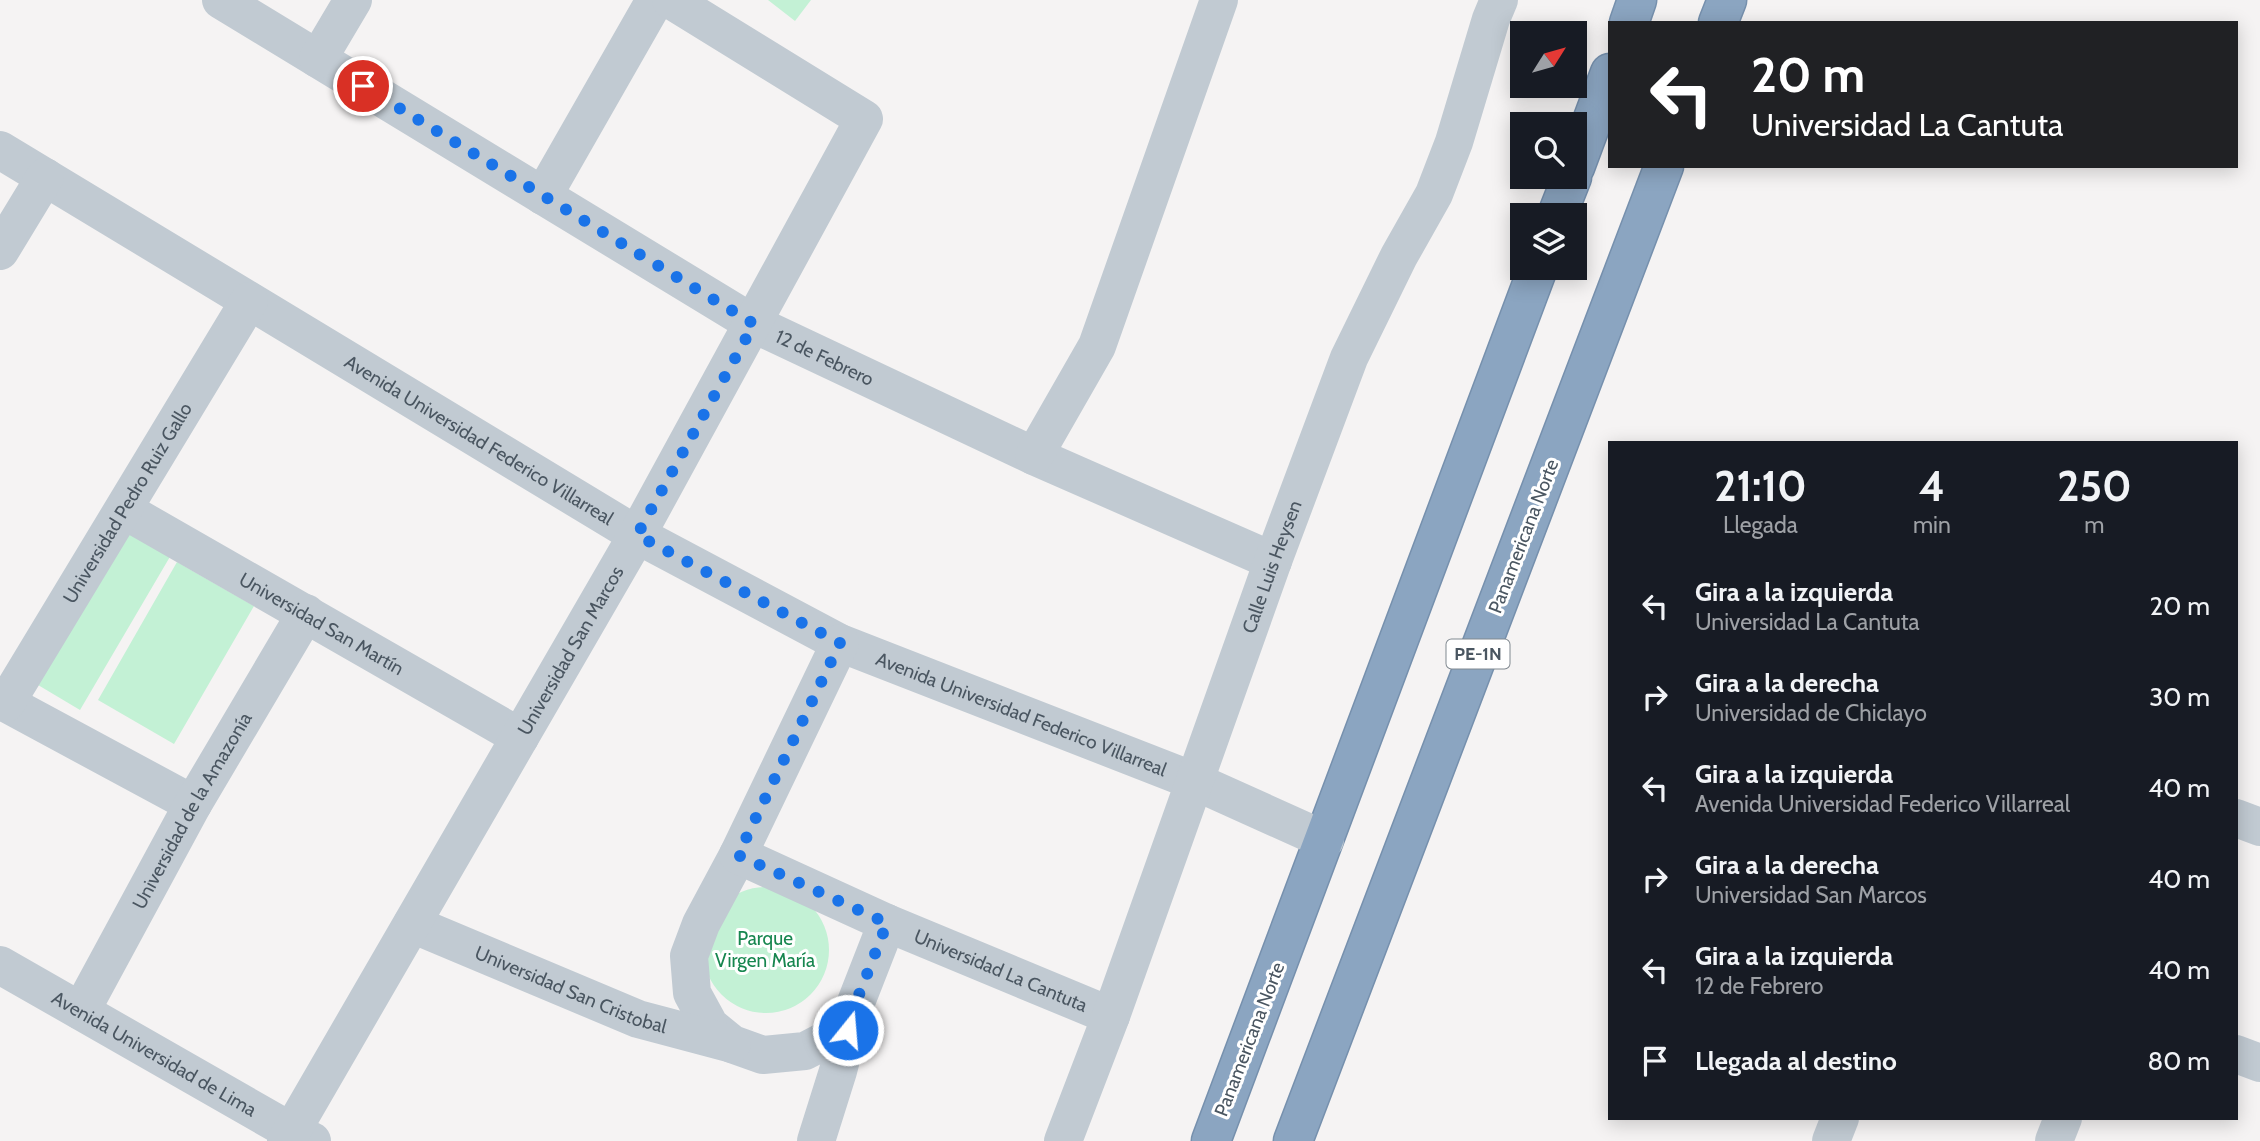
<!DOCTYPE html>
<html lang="es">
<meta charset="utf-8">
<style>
body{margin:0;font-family:Cabin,sans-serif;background:#242831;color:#f1f3f6;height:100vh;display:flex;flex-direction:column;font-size:26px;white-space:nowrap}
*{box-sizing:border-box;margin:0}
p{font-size:23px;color:#9ea1a6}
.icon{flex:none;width:38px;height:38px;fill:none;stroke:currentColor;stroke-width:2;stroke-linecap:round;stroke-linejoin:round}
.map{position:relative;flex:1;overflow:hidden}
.side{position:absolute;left:1608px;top:441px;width:630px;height:679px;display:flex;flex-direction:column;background:#171b24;border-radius:0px;box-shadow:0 4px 18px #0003}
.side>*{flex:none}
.hud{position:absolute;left:1608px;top:21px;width:630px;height:147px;border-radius:0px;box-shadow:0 4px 18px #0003;background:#202124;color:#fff;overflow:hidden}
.needle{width:46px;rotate:53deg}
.buttons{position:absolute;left:1510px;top:21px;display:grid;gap:14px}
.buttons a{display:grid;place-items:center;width:77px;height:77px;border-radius:0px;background:#171b24;box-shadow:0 4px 18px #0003;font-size:35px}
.pin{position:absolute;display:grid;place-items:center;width:60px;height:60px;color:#fff;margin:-30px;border:4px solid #fff;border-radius:50%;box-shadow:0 2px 7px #0007}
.me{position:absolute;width:77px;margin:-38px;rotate:17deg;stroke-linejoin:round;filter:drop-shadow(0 0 5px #0008)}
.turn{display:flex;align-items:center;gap:24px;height:147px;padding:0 28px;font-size:32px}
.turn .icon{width:91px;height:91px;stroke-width:2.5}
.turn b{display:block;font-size:49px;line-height:60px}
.eta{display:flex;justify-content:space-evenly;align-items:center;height:119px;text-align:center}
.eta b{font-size:42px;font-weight:800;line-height:49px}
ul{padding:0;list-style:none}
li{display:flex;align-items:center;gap:21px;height:91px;padding:0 28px}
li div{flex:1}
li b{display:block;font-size:26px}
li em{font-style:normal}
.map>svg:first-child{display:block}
.green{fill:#c3f1d5}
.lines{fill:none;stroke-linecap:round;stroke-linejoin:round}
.highway-casing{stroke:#7690ad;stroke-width:41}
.minor{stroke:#c1cad2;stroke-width:38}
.highway{stroke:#8ba5c1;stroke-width:38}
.route{stroke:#1a73e8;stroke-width:12;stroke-dasharray:0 21.6}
.labels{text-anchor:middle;stroke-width:6;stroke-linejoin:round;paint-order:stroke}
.shield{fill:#fff;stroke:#808990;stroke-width:2}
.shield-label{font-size:18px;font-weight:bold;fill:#4a5661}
.street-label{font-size:19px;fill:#4a5661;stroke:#fff}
.park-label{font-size:19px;fill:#17864f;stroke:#fff}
</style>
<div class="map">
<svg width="2260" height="1141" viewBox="0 0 2260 1141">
<rect width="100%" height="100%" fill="#f5f3f3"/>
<path class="green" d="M768 0H811L795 21Z
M124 527 171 555 80 710 33 682Z
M177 562 254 606 174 744 98 700Z
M703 950a63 63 0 1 1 126 0a63 63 0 1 1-126 0Z"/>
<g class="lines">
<defs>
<path id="highway" d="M1629 23 1637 0
M1718 23 1727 0
M1575 167 1610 73
M1557 215 1572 177
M1211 1141 1538 268
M1293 1141 1664 166"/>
</defs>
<use href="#highway" class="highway-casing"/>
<g class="minor">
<path id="s1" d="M221 0 754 324 1034 456 1273 561"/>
<path d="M318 59 353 0"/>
<path id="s2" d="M0 150 637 535 840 643 1194 781 1325 840"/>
<path d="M543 196 655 0"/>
<path d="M0 251 45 177"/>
<path d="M1034 456 1097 346 1219 0"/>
<path id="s3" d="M124 510 520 737"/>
<path d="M840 643 738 855 701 924 689 956 692 993 710 1026 732 1044 763 1055 805 1051 826 1040 853 1010 887 923"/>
<path d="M0 700 193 804"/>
<path id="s4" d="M6 703 249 301"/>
<path d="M2236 818 2260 827"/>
<path id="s5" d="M738 855 887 923 1111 1016"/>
<path id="s6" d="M412 924 638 1019 732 1044"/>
<path id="s7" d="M0 965 292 1132 312 1141"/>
<path id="s8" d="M81 1011 193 804 306 613"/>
<path d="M2236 1054 2260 1063"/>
<path id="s9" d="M286 1141 637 535 864 119 671 0"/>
<path d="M816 1141 838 1071 853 1012"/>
<path id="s10" d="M1063 1141 1111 1016 1273 561 1349 358 1399 256 1434 194 1454 142 1491 19 1499 0"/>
<path d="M1831 1141 1840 1118"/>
<path d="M2054 1141 2063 1118"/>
</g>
<use href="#highway" class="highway"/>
</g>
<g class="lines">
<path class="route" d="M363 86 754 324 637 535 840 643 738 855 887 923 853 1010 848 1030"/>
</g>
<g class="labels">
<rect class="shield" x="1446.5" y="639.5" width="63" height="29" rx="5"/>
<g class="shield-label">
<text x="1478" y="660">PE-1N</text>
</g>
<g class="street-label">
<text dy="7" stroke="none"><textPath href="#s1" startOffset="702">12 de Febrero</textPath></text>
<text dy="7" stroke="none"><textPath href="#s2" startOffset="560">Avenida Universidad Federico Villarreal</textPath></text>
<text dy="7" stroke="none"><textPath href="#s4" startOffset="234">Universidad Pedro Ruiz Gallo</textPath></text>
<text transform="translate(1523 536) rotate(-69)" y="7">Panamericana Norte</text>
<text dy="7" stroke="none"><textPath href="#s10" startOffset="611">Calle Luis Heysen</textPath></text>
<text dy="7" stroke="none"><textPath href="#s3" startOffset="228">Universidad San Martín</textPath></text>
<text dy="7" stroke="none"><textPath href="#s9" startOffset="567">Universidad San Marcos</textPath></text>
<text dy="7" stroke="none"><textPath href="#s2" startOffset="1169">Avenida Universidad Federico Villarreal</textPath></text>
<text dy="7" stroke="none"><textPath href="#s8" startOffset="229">Universidad de la Amazonía</textPath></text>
<text dy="7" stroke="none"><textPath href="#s5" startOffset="287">Universidad La Cantuta</textPath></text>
<text dy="7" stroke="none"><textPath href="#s6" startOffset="172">Universidad San Cristobal</textPath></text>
<text transform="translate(1249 1039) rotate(-69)" y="7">Panamericana Norte</text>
<text dy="7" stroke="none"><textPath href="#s7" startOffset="178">Avenida Universidad de Lima</textPath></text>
</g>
<g class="park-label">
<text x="765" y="945">Parque<tspan x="765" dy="22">Virgen María</tspan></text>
</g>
</g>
</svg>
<div class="buttons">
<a><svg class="needle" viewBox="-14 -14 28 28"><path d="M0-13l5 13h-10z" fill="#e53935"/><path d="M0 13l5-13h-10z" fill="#9ea1a6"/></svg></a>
<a><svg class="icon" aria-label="search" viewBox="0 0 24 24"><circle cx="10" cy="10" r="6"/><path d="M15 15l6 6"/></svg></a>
<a><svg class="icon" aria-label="layers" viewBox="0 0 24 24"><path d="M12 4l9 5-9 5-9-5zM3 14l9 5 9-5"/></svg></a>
</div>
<div class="pin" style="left:363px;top:86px;background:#d93025"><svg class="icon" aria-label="arrive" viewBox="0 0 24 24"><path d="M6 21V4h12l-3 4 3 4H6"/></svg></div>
<svg class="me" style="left:848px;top:1030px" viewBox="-20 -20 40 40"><circle r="17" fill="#1a73e8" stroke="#fff" stroke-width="3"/><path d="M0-11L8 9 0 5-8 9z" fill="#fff"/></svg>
<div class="hud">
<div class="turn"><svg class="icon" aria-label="left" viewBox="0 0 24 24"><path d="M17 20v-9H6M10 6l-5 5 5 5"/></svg><div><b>20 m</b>Universidad La Cantuta</div></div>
</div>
<section class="side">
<div class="eta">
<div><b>21:10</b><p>Llegada</p></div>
<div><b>4</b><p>min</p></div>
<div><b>250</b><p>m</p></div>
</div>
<ul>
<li><svg class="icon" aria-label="left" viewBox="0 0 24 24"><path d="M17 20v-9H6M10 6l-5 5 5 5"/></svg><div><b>Gira a la izquierda</b><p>Universidad La Cantuta</p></div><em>20 m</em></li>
<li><svg class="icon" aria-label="right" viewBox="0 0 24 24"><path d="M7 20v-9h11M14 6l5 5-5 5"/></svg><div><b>Gira a la derecha</b><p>Universidad de Chiclayo</p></div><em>30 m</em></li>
<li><svg class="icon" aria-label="left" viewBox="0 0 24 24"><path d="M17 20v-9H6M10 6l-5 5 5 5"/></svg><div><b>Gira a la izquierda</b><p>Avenida Universidad Federico Villarreal</p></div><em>40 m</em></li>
<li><svg class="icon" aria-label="right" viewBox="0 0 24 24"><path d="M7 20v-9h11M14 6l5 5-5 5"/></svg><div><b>Gira a la derecha</b><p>Universidad San Marcos</p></div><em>40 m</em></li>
<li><svg class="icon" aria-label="left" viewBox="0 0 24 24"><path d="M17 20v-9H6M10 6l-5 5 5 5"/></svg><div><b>Gira a la izquierda</b><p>12 de Febrero</p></div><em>40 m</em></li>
<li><svg class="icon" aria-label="arrive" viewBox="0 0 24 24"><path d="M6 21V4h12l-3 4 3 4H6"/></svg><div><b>Llegada al destino</b></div><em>80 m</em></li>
</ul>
</section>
</div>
